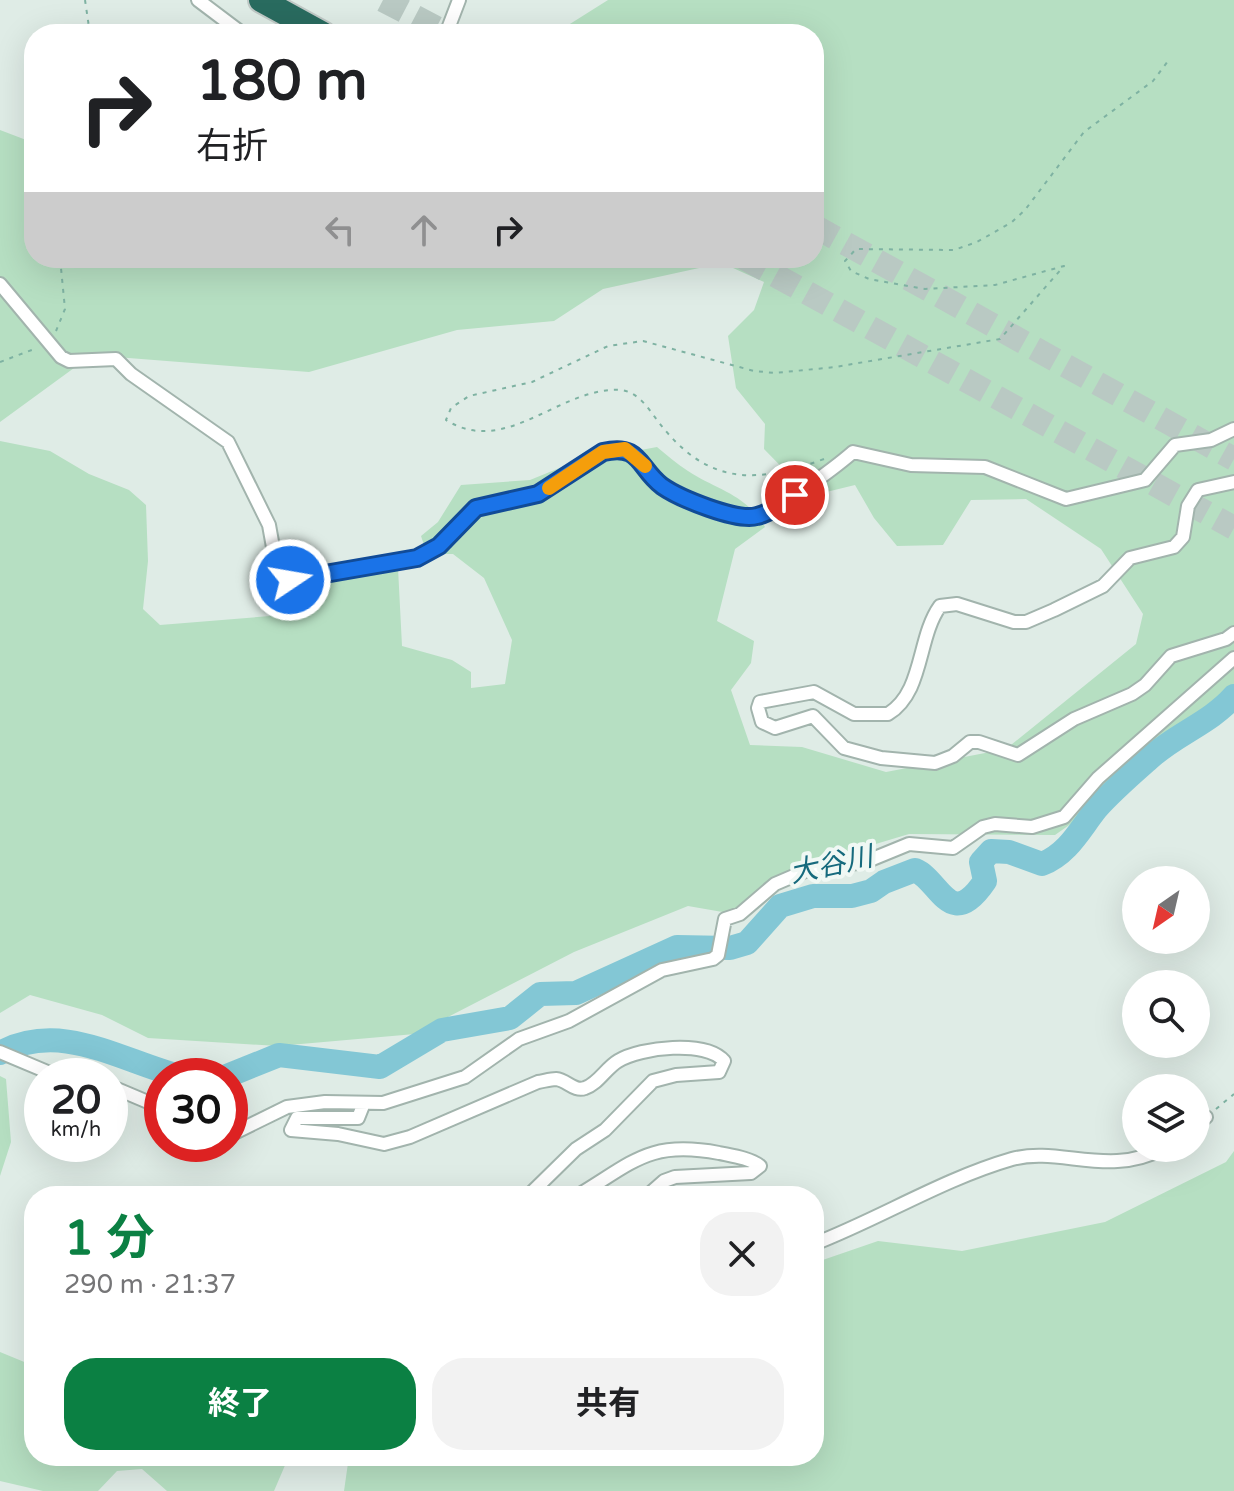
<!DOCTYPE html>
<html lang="ja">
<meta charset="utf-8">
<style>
body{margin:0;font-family:"Varela Round","Noto Sans JP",sans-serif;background:#f2f2f2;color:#202124;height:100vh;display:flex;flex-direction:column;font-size:30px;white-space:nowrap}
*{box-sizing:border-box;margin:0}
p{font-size:26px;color:#757577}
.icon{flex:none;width:44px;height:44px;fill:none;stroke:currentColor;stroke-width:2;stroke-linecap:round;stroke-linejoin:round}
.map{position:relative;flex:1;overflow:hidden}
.side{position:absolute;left:24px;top:1186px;width:800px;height:280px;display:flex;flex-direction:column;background:#fff;border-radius:32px;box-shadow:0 8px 32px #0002}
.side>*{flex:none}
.guide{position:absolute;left:24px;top:24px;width:800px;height:244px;border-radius:32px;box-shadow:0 8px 32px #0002;background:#fff;color:#202124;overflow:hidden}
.needle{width:52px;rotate:214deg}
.controls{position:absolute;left:1122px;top:866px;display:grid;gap:16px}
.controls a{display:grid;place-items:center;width:88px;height:88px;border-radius:50%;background:#fff;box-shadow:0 8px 32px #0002;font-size:40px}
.speed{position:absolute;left:24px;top:1058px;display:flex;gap:16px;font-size:40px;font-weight:700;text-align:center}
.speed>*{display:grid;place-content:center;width:104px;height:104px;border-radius:50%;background:#fff;box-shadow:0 8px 32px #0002;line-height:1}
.speed small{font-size:20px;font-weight:400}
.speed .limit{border:12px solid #d22;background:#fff;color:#111}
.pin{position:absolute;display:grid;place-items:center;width:68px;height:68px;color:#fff;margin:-34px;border:4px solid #fff;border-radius:50%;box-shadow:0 2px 8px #0007}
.me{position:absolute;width:88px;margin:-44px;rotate:78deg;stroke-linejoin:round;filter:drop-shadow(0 0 6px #0008)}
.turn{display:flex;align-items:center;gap:28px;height:168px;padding:0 40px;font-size:36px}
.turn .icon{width:104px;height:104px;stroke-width:2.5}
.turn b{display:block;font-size:56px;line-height:68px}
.lanes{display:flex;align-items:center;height:76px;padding:0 40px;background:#0003;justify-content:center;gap:40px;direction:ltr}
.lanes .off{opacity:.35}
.round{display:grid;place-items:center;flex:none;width:84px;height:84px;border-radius:32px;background:#f2f2f2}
.summary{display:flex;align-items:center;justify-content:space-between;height:136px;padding:0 40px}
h1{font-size:48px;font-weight:700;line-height:60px;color:#0b8043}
.primary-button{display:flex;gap:16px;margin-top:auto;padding:16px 40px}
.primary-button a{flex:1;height:92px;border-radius:32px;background:#0b8043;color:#fff;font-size:32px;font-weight:700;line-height:92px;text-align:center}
.primary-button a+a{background:#f2f2f2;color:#202124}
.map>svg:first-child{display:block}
.green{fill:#b6dfc2}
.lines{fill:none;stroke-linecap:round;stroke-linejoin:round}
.river{stroke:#83c7d5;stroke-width:24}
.motorway-tunnel{stroke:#b9c9c3;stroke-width:24;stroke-dasharray:24 12;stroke-linecap:butt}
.minor-casing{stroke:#a2b4ad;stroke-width:16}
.motorway-casing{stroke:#c0c9c6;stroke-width:28}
.path{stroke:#7eb2a2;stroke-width:2;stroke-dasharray:4 6;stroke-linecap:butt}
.minor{stroke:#fff;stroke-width:12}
.motorway{stroke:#296b5f;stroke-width:24}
.route-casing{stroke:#114b97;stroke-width:20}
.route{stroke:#1a73e8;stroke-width:14}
.slow{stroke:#f59e0b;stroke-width:14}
.labels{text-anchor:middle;stroke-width:8;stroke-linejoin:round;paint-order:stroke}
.water-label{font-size:28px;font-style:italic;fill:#166a7d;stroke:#f0f8f4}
</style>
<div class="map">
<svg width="1234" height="1491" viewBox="0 0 1234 1491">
<rect width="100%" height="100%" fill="#dfece6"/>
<path class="green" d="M608 0H1234V709L1055 835 909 834 819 861 734 914 688 906 574 952 415 1034 278 1046 148 1038 102 1015 30 995 0 1013V441L50 451 89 474 129 490 146 505 148 561 143 609 160 625 270 616 294 586 398 568 402 646 452 660 471 672V688L505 684 512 640 484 578 453 554H427L421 536 438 522 461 485 530 480 606 449 630 452 657 447C667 455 677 464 688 471 717 490 746 494 765 527L735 549 717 621 754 641 751 663 731 690 750 745 802 747 886 772 1006 749 1136 644 1143 614 1101 549 1026 499 971 500 943 545 897 546 874 518 855 485 810 496 764 449 765 424 736 388 728 336 754 310 764 282 722 263 603 289 554 321 457 330 309 372 103 356 74 368 0 422V130L34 143V258H814V34H554Z
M0 1076 6 1079 11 1142 0 1176Z
M1234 1151V1491H344L349 1456H814V1263L878 1241 962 1251 1105 1222 1226 1162Z
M0 1352 34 1366V1456H289L274 1491H167L142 1469 117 1471 98 1491H43L0 1481Z"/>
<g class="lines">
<path class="river" d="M0 1053C60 1020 119 1060 179 1076
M227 1076 279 1055 380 1067 442 1030 510 1018 540 994 576 993 677 947 730 948 747 943 780 906 813 896H852L871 891 884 882 915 870C940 880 950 933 985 881L981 862 991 851 1009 852 1042 864C1069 853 1080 829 1097 808 1113 790 1133 773 1151 757 1178 733 1210 723 1234 696"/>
<path class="motorway-tunnel" d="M383 0 448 34
M814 226 1234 459
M744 258 1234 528"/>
<defs>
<path id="minor" d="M198 0 243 34
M446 34 459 0
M0 284 61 357 69 361 116 359 131 374 228 442 269 525 278 575 290 580 417 558 439 546 476 508 538 494 603 452C633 445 638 463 657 482 672 496 734 521 755 517 773 514 837 466 853 452L911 465 985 467 1066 499 1145 480 1175 445 1211 440 1234 429
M1234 482 1198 490 1188 506 1183 537 1174 547 1130 558 1103 586 1054 610 1026 622H1014L957 604 940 606C917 638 924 692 888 714H854L814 692 760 702 758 708 762 722 775 728 813 716 844 748 881 758 935 763 953 756 970 742H979L1018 755 1074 719 1132 694 1145 685 1171 656 1226 639 1234 633
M0 1052 57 1076
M110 1086 162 1108
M364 1103 358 1118H297L291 1130 338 1134 384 1144 410 1137 538 1082C544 1081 551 1079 556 1079 567 1080 574 1092 585 1088 598 1084 606 1068 618 1061 641 1047 706 1040 724 1061L719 1072 676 1075 653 1081 605 1130 576 1149 528 1196
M1196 1125 1206 1117
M230 1135 287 1107 325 1102 383 1103 465 1077 519 1039 569 1021 662 970 713 959 718 955 725 919 740 914 775 884 810 869 865 862 909 844 953 848 983 827 995 824 1032 827 1064 817 1098 778 1234 658
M182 1144 199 1152 215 1144
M577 1196C634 1162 649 1140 719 1153 733 1156 749 1158 760 1166L751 1173 675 1177 664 1181 647 1196
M814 1244C881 1218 943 1179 1012 1159 1060 1146 1109 1178 1164 1148"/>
<path id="motorway" d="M261 0 323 34"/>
</defs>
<use href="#minor" class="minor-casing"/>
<use href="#motorway" class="motorway-casing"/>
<path class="path" d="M85 0 90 34
M56 331 65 309 60 258
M0 362 37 348
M824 459C753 485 706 485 657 420 648 408 638 392 621 390 560 386 506 458 446 420L451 408 469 396 532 382 608 346 643 341 754 371 775 373 835 367 1000 339 1064 266 995 285 925 289 869 279 851 271 845 261 856 249 954 250 977 242 1012 222 1025 210 1084 132 1153 81 1168 61
M1216 1109 1234 1094"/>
<use href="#minor" class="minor"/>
<use href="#motorway" class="motorway"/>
</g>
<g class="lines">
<defs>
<path id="route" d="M290 580 417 558 439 546 476 508 538 494 603 452C641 443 638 468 662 486 679 498 737 522 757 516 770 513 784 503 795 495"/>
</defs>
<use href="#route" class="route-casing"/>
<use href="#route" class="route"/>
<path class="slow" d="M549 488 603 452 625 449 645 466"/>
</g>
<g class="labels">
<g class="water-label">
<text transform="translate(831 864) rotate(-12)" y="10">大谷川</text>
</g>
</g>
</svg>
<div class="controls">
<a><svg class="needle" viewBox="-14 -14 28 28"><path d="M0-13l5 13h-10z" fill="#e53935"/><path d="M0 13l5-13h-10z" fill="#757577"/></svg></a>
<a><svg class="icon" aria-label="search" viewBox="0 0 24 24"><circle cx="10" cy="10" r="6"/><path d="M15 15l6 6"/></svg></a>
<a><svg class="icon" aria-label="layers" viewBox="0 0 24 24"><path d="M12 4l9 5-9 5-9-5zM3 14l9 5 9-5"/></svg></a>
</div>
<div class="speed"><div>20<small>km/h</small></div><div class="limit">30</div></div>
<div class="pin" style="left:795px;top:495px;background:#d93025"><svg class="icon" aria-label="arrive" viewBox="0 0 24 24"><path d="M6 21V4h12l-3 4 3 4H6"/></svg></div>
<svg class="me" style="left:290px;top:580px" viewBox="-20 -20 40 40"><circle r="17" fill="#1a73e8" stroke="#fff" stroke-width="3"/><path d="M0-11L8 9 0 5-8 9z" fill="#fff"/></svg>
<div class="guide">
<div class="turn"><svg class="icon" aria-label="right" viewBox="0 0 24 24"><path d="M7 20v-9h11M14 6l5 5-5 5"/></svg><div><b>180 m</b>右折</div></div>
<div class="lanes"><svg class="icon off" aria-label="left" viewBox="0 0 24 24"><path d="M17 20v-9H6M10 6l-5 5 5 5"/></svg><svg class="icon off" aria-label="ahead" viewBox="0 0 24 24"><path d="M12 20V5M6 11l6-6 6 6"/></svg><svg class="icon" aria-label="right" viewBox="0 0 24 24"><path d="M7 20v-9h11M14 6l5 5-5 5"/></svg></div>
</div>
<section class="side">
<div class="summary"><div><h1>1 分</h1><p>290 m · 21:37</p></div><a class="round"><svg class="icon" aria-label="close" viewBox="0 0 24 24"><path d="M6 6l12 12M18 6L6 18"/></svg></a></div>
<div class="primary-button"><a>終了</a><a>共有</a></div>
</section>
</div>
